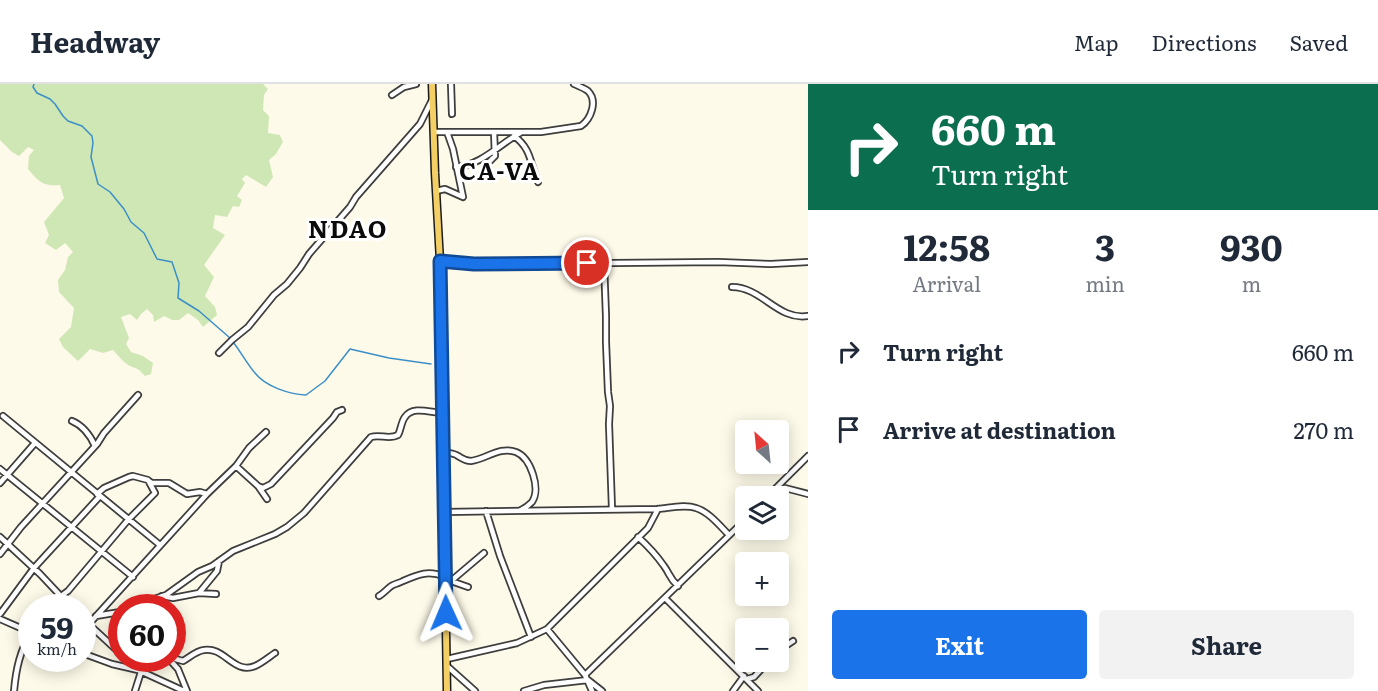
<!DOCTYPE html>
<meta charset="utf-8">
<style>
body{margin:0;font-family:Literata,serif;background:#f2f2f3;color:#1f2937;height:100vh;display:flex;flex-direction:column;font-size:22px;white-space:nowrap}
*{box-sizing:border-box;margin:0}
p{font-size:20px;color:#747a83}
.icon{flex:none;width:33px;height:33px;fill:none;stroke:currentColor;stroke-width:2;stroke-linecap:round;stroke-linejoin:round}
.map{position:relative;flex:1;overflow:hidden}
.drawer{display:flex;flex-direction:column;background:#fff;width:570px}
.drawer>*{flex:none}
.banner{background:#0b6e4f;color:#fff;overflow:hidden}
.needle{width:39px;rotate:333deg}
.tools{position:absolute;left:735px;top:336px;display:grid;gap:12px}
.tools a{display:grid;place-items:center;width:54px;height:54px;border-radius:6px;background:#fff;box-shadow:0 3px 15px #0003;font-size:30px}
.speed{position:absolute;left:18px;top:510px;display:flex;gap:12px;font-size:30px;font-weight:700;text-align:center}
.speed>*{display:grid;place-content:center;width:78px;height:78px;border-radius:50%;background:#fff;box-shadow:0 3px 15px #0003;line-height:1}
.speed small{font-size:15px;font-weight:400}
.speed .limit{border:9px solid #d22;background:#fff;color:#111}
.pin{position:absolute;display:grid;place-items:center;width:51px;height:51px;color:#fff;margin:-26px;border:3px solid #fff;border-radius:50%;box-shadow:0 2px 6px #0007}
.me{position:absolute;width:66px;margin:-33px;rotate:359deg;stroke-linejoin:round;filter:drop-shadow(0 0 4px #0008)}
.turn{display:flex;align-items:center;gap:21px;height:126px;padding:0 24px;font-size:27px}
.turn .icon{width:78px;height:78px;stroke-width:2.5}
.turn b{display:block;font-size:42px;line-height:51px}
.eta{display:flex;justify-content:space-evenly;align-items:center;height:102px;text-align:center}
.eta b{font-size:36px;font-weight:700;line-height:42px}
.button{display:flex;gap:12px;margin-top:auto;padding:12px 24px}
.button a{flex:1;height:69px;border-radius:6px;background:#1a73e8;color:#fff;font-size:24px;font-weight:700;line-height:69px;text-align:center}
.button a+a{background:#f2f2f3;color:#1f2937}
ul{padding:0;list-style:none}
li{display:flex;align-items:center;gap:18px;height:78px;padding:0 24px}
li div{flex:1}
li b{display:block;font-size:22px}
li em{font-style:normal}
header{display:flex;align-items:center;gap:36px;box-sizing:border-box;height:84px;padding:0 30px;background:#fff;border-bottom:2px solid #e0e1e3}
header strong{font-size:28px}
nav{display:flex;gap:33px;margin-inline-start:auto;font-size:21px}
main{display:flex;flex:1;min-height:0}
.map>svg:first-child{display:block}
.green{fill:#cfe6b5}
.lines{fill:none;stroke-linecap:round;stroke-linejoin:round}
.stream{stroke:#3b8fc7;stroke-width:1.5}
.minor-casing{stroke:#3e3e3e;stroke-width:8}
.major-casing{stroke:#1c1c1c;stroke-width:9}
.minor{stroke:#fff;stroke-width:4.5}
.major{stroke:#f3cf65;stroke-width:6}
.route-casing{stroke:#114b97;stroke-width:15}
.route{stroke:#1a73e8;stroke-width:10}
.labels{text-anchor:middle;stroke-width:6;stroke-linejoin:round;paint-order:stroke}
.district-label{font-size:24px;font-weight:bold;letter-spacing:1.5px;fill:#0b0b0b;stroke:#fff}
</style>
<header>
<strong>Headway</strong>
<nav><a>Map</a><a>Directions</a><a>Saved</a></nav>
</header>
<main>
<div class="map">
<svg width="808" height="607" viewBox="0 0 808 607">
<rect width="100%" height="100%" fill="#fefae9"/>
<path class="green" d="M0 0H263L268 5 264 11 263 26 269 32 268 49 280 51 283 58 276 70 269 76 273 93 266 103 246 91 242 95 245 99 237 112 242 116 239 123 233 122 227 133 215 131 213 144 225 151 204 181 214 193 205 212 215 223 217 231 203 243 198 236 188 229 179 236H172L164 232 154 238 153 231 147 225 141 230 137 236 130 230 121 233 129 254 126 260 131 268 143 272 153 279 151 290 145 292C136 282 138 286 128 281 122 277 118 271 113 266L103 269 90 265 78 277 63 263 59 255 71 243 74 224 59 208 58 196 65 186 68 173 73 168 65 159 56 166 45 159 49 151 44 138 64 114 60 101C43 103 38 97 28 85L29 72 34 66 28 63 19 72 12 68 0 56Z"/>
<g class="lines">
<path class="stream" d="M34 0 33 3 37 9 50 15 55 20 63 32 68 37 82 42 92 52 93 59 91 73 98 100 110 108 124 125 131 138 144 149 157 175 172 178 179 199 178 214 199 227 230 254
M233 258C241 268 247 280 255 289 266 303 289 310 306 311L325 297 350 265 389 274 431 280"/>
<defs>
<path id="minor" d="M451 0 452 30
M392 11 404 3 416 0
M434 48H541L581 42C591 35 598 17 588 7 584 4 578 2 574 0
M514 52C532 65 530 80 538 98
M487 80 495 72 494 48
M456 83C480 82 500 60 520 49
M436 107 445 105 463 113 453 65 447 48
M440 177 474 180H507L718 178 771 180 808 178
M604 179 606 232V258L608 308 610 322 609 340 612 425
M732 203C762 203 778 237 808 232
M219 269 232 256 248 243 274 211 287 200 300 184 309 170 350 123 356 113 420 40 432 16
M3 332 160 461
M72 337C84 342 90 351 95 362
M444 368C449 369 454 369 458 372 463 375 465 377 471 377 487 375 499 362 516 368 531 374 541 405 532 418 529 421 525 424 521 426
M236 382 258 402 267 415
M0 385 133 493
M149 397 152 399H169L187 410 200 408 207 410
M0 399 35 359
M258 402 263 404 271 400 333 334 337 328 342 326
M776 405 785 404 808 410
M768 412 808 372
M486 427 500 472 531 553
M445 428 658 425C670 424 685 420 696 424 709 428 720 442 729 451
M0 453 40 490 72 524
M638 453C648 462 657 472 664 482 670 490 669 494 678 502
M0 470 21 443 97 360 104 349 138 311
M451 497 484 469
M451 497 468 503
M199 509 217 487 219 477
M162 512 173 514 199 509 216 510
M379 512C384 509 386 506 390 503 393 500 400 499 403 497 419 490 429 486 445 493
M665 514 758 607
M51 524 61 512 68 507 128 436 155 409 148 396 133 392 129 393 104 404 97 410
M146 524 154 515 166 511 198 488 212 482 233 467 275 450 287 443 304 429 371 353C380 350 389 356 398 351 401 346 401 338 405 333 413 321 431 329 443 329
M0 530 34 484 100 412
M96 532 120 528
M82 534 122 571
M0 535 32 549
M89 540 207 410 236 382 249 364 266 348
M547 545 585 591 592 607
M778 567 793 557
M82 569 112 580 138 586
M125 574 138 586 184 607
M168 574 178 585 187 607
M172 574 183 577C190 573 196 567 204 566 224 562 234 591 255 582 262 579 269 573 275 569
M447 575 517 559 547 545 648 444 658 425
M447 582 475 607
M585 591 746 435
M747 595 754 593 768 578
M14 607C16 585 20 566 32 547
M135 607 141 588
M524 607 544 601 588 596 602 607
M733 607 744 592"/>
<path id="major" d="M432 0 435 89 440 177 447 607"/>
</defs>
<use href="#minor" class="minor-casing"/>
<use href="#major" class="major-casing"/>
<use href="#minor" class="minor"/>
<use href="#major" class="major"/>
</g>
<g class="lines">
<defs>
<path id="route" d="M446 529 440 177 474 180 587 179"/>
</defs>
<use href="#route" class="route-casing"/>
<use href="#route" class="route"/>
</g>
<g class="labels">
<g class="district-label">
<text x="500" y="96">CA-VA</text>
<text x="348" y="154">NDAO</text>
</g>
</g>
</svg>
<div class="tools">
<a><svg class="needle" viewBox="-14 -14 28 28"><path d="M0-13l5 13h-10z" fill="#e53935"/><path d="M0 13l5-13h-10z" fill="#747a83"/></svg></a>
<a><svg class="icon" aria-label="layers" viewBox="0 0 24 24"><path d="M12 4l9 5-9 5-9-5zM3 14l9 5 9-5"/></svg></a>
<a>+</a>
<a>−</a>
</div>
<div class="speed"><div>59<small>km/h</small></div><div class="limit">60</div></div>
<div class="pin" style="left:587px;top:179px;background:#d93025"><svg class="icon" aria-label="arrive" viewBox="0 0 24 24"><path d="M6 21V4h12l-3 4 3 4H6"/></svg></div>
<svg class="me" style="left:446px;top:529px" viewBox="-20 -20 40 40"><path d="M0-17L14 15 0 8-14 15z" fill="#1a73e8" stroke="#fff" stroke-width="4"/></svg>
</div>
<section class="drawer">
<div class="banner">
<div class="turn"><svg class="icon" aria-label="right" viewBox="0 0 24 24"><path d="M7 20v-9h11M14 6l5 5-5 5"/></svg><div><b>660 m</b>Turn right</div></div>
</div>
<div class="eta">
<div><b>12:58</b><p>Arrival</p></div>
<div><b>3</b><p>min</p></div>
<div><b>930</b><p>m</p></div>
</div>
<ul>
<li><svg class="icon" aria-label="right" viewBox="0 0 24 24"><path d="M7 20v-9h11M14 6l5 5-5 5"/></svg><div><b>Turn right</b></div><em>660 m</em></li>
<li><svg class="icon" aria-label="arrive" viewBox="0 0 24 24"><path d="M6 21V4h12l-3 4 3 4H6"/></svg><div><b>Arrive at destination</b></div><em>270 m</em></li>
</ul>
<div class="button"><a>Exit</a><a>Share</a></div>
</section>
</main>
